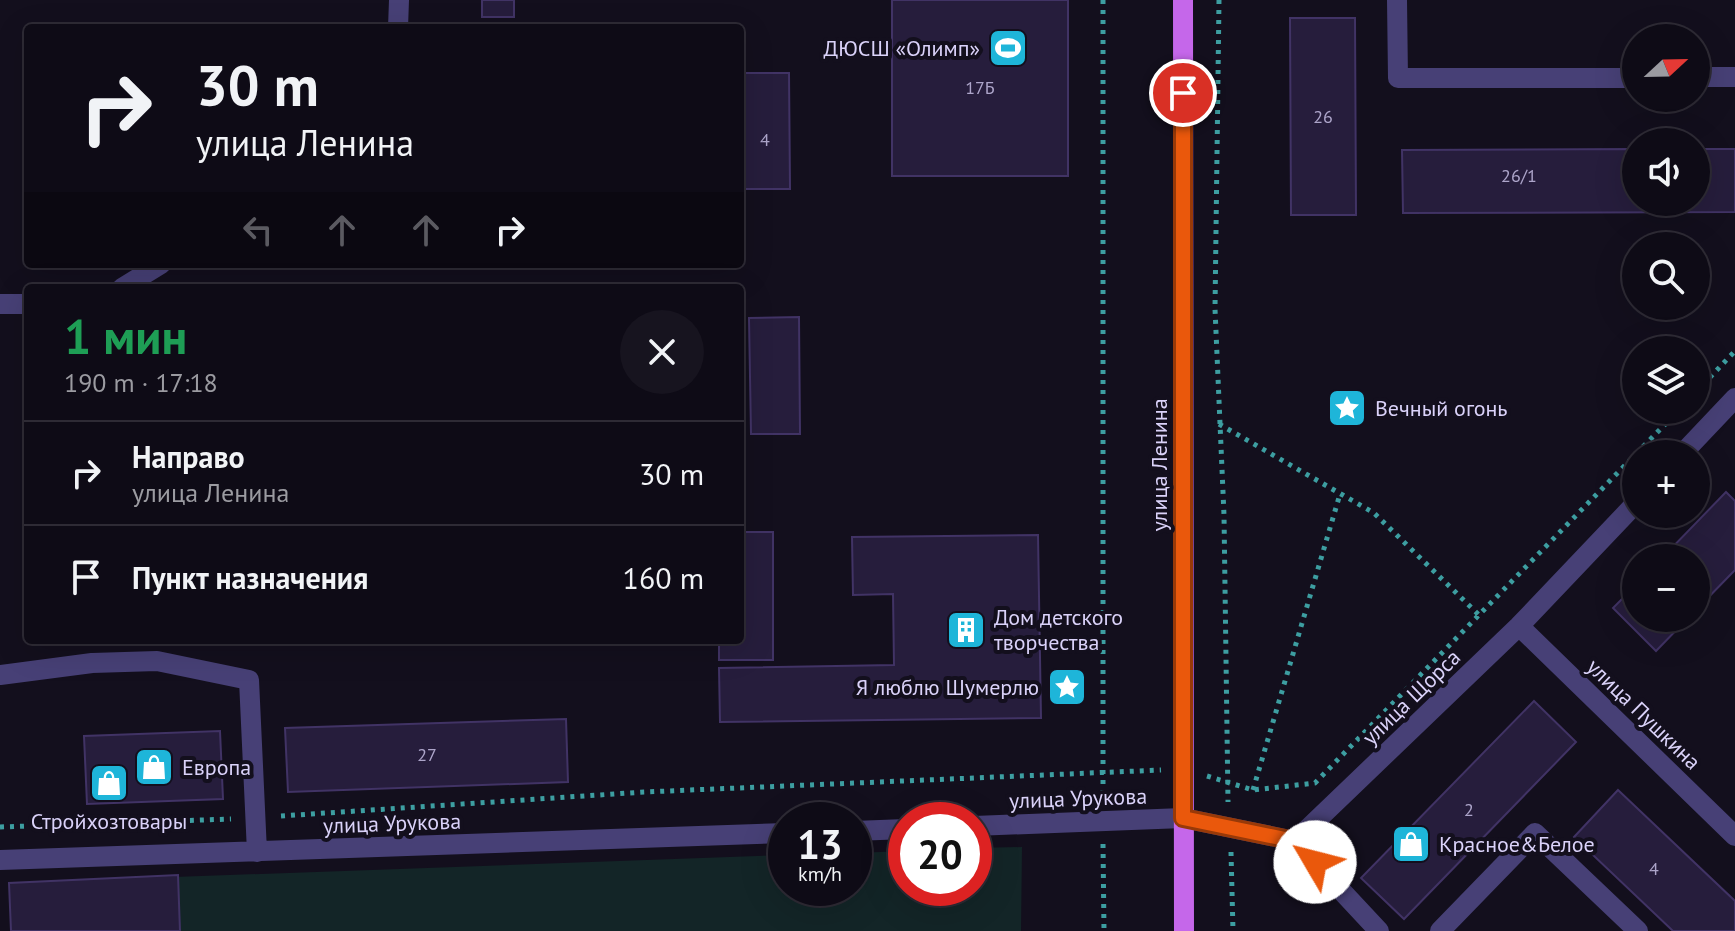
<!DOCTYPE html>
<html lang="ru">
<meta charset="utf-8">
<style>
body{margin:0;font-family:"PT Sans",sans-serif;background:#17141f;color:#f1f3f6;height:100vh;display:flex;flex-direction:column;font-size:30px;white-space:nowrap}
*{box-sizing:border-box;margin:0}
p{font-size:26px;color:#9b9ba1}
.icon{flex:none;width:44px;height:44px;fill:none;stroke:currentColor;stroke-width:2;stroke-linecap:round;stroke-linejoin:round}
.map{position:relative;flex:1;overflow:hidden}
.details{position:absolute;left:24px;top:284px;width:720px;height:360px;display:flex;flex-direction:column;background:#0e0b16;border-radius:8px;box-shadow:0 8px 32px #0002,0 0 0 2px #2e2b35}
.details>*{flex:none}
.top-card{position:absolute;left:24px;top:24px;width:720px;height:244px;border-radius:8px;box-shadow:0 8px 32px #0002,0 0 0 2px #2e2b35;background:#0e0b16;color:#f1f3f6;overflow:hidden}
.needle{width:52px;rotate:68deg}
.buttons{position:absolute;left:1622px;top:24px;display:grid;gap:16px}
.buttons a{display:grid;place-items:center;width:88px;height:88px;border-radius:50%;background:#0e0b16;box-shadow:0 8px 32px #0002,0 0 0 2px #2e2b35;font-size:40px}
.speed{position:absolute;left:768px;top:802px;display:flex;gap:16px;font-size:40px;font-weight:700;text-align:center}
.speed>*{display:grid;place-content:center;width:104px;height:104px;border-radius:50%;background:#0e0b16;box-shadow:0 8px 32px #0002,0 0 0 2px #2e2b35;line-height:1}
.speed small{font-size:20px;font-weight:400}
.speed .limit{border:12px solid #d22;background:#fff;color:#111}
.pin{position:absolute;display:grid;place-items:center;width:68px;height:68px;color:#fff;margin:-34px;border:4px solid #fff;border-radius:50%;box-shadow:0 2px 8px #0007}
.me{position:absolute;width:88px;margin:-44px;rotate:307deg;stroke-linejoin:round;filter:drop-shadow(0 0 6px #0008)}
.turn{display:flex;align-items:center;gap:28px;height:168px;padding:0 40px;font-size:36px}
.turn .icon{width:104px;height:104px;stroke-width:2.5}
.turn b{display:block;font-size:56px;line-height:68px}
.lanes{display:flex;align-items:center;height:76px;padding:0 40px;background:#0003;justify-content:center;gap:40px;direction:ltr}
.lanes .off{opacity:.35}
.round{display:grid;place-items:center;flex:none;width:84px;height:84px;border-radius:42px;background:#17141f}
.summary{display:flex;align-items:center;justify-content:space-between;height:136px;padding:0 40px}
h1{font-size:48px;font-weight:600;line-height:60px;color:#1e9e55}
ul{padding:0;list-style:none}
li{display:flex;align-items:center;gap:24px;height:104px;padding:0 40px;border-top:2px solid #2e2b35}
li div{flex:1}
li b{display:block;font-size:30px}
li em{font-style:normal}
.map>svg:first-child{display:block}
.green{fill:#132527}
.building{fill:#261d3c;stroke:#413365;stroke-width:2}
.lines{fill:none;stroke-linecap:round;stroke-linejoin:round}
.path{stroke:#3d9ea1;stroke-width:5;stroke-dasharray:4 6;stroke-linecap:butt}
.minor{stroke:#474076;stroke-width:20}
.major{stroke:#c567ea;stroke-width:20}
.route-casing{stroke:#983908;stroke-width:20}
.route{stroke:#ea580c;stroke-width:14}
.labels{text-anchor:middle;stroke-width:8;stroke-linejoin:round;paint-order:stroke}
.number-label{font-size:18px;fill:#ada5ca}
.poi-label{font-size:22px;fill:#dad2f9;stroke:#130f1d;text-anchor:start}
.street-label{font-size:22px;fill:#dad2f9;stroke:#130f1d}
</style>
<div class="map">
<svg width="1735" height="931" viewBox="0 0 1735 931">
<rect width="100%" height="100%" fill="#130f1d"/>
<path class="green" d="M1022 847 1021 931H11L9 883 786 855V888H854V853L906 851V888H974V848Z"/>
<path class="building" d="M482 0H514V17H482Z
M892 0H1068V176H892Z
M1290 18H1355L1356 215H1291Z
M740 73H789L790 189H741Z
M1636 149V202H1696V149H1735V212L1403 213 1402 150Z
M799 317 800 434H751L749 318Z
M1726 492 1735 501V570L1696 610V558H1662Z
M740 532H773V660H719V640H740Z
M1038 535 1041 718 720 722 719 668 894 665 893 594 853 595 852 537Z
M1636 585V618H1688L1656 651 1613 608Z
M1534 701 1576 742 1404 919 1361 878Z
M566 719 568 782 288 792 285 728Z
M220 731 223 799 87 804 84 736Z
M1618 790 1735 901V931H1673L1574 837Z
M178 875 180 931H11L9 883Z"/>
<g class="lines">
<path class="path" d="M1103 0V798
M1219 0 1215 309 1224 515 1228 802
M1696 392 1735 351
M1219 424 1374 513 1480 616
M1636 454 1679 410
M1207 776 1253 790 1315 783 1636 454
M1253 790 1340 494
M281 816 644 792 1161 770
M0 827 231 819
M1103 844 1104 931
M1231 852 1233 931"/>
<path class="minor" d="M1397 0 1398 78H1636
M398 28 399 0
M1696 77H1735
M122 288 161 264
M0 304H28
M1682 454 1735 398
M1519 626 1735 836
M0 675 92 663 157 661 249 680 257 852
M974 826 1183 818 1295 841 1519 626 1636 503
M854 831 906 829
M1295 841 1379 931
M0 860 786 833
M1440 931 1535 833 1638 931"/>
<path class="major" d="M1183 0 1184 931"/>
</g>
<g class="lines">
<defs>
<path id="route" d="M1183 93V818L1295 841 1315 862"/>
</defs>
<use href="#route" class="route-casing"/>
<use href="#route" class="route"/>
</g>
<defs>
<symbol id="stadium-square" viewBox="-11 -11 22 22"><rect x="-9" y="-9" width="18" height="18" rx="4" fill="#1eb5d9" stroke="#130f1d"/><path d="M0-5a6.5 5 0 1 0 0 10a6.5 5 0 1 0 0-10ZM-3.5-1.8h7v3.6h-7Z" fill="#fff"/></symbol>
<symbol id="sight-square" viewBox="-11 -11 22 22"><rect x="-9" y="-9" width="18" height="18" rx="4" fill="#1eb5d9" stroke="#130f1d"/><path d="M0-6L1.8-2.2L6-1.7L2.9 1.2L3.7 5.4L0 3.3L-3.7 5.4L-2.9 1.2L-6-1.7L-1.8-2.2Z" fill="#fff"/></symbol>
<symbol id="building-square" viewBox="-11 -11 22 22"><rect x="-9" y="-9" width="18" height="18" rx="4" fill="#1eb5d9" stroke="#130f1d"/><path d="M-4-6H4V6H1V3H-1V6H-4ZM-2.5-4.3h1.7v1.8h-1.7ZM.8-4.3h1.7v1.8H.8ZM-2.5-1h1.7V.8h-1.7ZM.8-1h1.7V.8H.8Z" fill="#fff"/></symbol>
<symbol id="shop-square" viewBox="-11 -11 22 22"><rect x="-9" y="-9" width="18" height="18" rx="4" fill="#1eb5d9" stroke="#130f1d"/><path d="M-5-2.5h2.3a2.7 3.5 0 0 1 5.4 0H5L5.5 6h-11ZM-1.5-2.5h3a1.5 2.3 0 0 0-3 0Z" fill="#fff"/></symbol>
</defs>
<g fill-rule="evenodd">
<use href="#stadium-square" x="986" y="26" width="44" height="44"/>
<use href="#sight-square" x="1325" y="386" width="44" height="44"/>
<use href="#building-square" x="944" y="608" width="44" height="44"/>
<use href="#sight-square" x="1045" y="665" width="44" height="44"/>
<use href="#shop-square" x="132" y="745" width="44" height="44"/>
<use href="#shop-square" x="87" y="761" width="44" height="44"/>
<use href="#shop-square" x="1389" y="822" width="44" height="44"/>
</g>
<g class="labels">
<g class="number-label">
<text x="980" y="94">17Б</text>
<text x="1323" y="123">26</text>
<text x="765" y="146">4</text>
<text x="1519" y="182">26/1</text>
<text x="427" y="761">27</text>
<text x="1469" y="816">2</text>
<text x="1654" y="875">4</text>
</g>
<g class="poi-label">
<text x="980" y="56" text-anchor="end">ДЮСШ «Олимп»</text>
<text x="1375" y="416">Вечный огонь</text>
<text x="994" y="625">Дом детского<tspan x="994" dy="25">творчества</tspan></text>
<text x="1039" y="695" text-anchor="end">Я люблю Шумерлю</text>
<text x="182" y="775">Европа</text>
<text x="109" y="829" text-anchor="middle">Стройхозтовары</text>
<text x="1439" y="852">Красное&amp;Белое</text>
</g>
<g class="street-label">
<text transform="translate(1159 465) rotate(-90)" y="8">улица Ленина</text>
<text transform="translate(1411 697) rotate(-44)" y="8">улица Щорса</text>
<text transform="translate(1644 714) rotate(44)" y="8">улица Пушкина</text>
<text transform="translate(1078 798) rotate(-2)" y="8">улица Урукова</text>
<text transform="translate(392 823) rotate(-2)" y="8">улица Урукова</text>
</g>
</g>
</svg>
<div class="buttons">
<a><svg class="needle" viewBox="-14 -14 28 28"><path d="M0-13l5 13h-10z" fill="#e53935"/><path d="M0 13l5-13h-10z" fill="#9b9ba1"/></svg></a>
<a><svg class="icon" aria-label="sound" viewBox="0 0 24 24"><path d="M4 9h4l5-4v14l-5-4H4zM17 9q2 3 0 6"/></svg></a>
<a><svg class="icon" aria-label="search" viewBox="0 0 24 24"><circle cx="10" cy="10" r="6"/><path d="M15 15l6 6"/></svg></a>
<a><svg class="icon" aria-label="layers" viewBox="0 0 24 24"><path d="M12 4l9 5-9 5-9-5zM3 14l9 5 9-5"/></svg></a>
<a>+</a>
<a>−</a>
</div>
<div class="speed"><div>13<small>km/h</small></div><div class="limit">20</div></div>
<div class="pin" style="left:1183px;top:93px;background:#d93025"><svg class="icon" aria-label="arrive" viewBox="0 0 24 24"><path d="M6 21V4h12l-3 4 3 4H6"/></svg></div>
<svg class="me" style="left:1315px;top:862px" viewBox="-20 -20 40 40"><circle r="19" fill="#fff"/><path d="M0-13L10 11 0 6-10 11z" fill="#ea580c"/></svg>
<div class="top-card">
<div class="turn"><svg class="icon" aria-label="right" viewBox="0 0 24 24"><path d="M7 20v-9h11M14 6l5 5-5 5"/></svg><div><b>30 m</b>улица Ленина</div></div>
<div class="lanes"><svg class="icon off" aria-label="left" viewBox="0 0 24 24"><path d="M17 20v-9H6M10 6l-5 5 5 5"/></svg><svg class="icon off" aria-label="ahead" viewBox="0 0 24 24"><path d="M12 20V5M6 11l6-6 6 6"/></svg><svg class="icon off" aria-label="ahead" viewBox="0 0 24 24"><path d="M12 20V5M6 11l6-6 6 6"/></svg><svg class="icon" aria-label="right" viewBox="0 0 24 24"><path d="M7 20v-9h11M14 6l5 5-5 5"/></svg></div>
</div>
<section class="details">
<div class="summary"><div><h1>1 мин</h1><p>190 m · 17:18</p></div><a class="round"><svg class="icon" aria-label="close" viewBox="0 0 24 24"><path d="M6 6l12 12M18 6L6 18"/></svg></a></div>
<ul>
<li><svg class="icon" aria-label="right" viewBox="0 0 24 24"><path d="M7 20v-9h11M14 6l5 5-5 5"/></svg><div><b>Направо</b><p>улица Ленина</p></div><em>30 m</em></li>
<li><svg class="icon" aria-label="arrive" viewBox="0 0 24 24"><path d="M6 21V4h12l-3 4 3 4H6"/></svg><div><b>Пункт назначения</b></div><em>160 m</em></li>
</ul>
</section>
</div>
